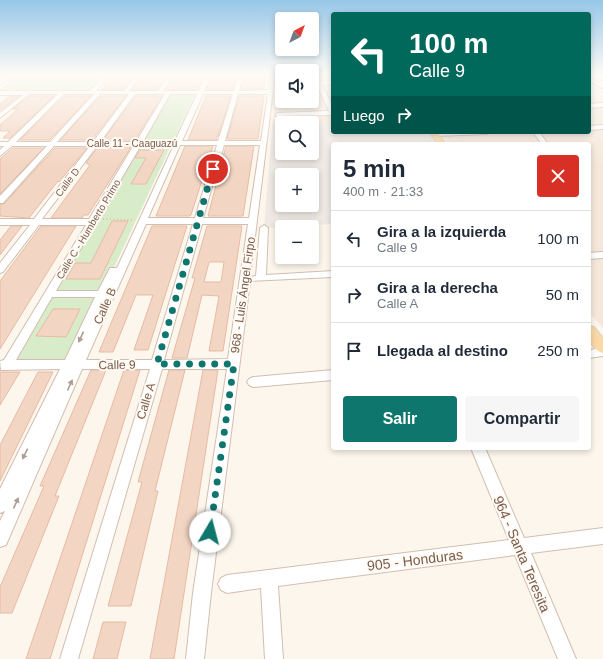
<!DOCTYPE html>
<html lang="es">
<meta charset="utf-8">
<style>
body{margin:0;font-family:Helvetica,sans-serif;background:#f6f6f7;color:#1f2937;height:100vh;display:flex;flex-direction:column;font-size:15px;white-space:nowrap}
*{box-sizing:border-box;margin:0}
p{font-size:13px;color:#747a83}
.icon{flex:none;width:22px;height:22px;fill:none;stroke:currentColor;stroke-width:2;stroke-linecap:round;stroke-linejoin:round}
.map{position:relative;flex:1;overflow:hidden}
.panel{position:absolute;left:331px;top:142px;width:260px;height:308px;display:flex;flex-direction:column;background:#fff;border-radius:4px;box-shadow:0 2px 6px #0003}
.panel>*{flex:none}
.top-card{position:absolute;left:331px;top:12px;width:260px;height:122px;border-radius:4px;box-shadow:0 2px 6px #0003;background:#00695c;color:#fff;overflow:hidden}
.needle{width:26px;rotate:41deg}
.tools{position:absolute;left:275px;top:12px;display:grid;gap:8px}
.tools a{display:grid;place-items:center;width:44px;height:44px;border-radius:4px;background:#fff;box-shadow:0 2px 6px #0003;font-size:20px}
.pin{position:absolute;display:grid;place-items:center;width:34px;height:34px;color:#fff;margin:-17px;border:2px solid #fff;border-radius:50%;box-shadow:0 1px 4px #0007}
.me{position:absolute;width:44px;margin:-22px;rotate:8deg;stroke-linejoin:round;filter:drop-shadow(0 0 3px #0008)}
.turn{display:flex;align-items:center;gap:14px;height:84px;padding:0 12px;font-size:18px}
.turn .icon{width:52px;height:52px;stroke-width:2.5}
.turn b{display:block;font-size:28px;line-height:34px}
.then{display:flex;align-items:center;height:38px;padding:0 12px;background:#0003;gap:8px;font-size:15px}
.round{display:grid;place-items:center;flex:none;width:42px;height:42px;border-radius:4px;background:#f6f6f7}
.summary{display:flex;align-items:center;justify-content:space-between;height:68px;padding:0 12px}
h1{font-size:24px;font-weight:700;line-height:30px}
.primary-button{display:flex;gap:8px;margin-top:auto;padding:8px 12px}
.primary-button a{flex:1;height:46px;border-radius:4px;background:#0f766e;color:#fff;font-size:16px;font-weight:700;line-height:46px;text-align:center}
.primary-button a+a{background:#f6f6f7;color:#1f2937}
ul{padding:0;list-style:none}
li{display:flex;align-items:center;gap:12px;height:56px;padding:0 12px;border-top:1px solid #e0e1e3}
li div{flex:1}
li b{display:block;font-size:15px}
li em{font-style:normal}
.map>svg:first-child{display:block}
.residential{fill:#f5e8da}
.industrial{fill:#efe9e4;fill-rule:evenodd}
.green{fill:#d8ecc9}
.building{fill:#f3d5c3;stroke:#e6bba3;fill-rule:evenodd}
.lines{fill:none;stroke-linecap:round;stroke-linejoin:round}
.minor-casing{stroke:#d1beb0;stroke-width:2}
.major-casing{stroke:#dad1cd;stroke-width:2}
.path-far1{stroke:#d9b8a5;stroke-width:1;stroke-dasharray:0.5 1.5;stroke-linecap:butt}
.path{stroke:#d9b8a5;stroke-width:1.5;stroke-dasharray:1 2.5;stroke-linecap:butt}
.minor{fill:#fff;fill-rule:evenodd}
.major{fill:#fbd9a5;fill-rule:evenodd}
.oneway{fill:#af9d94}
.route{stroke:#0f766e;stroke-width:7;stroke-dasharray:0 12.6}
.labels{text-anchor:middle;stroke-width:4;stroke-linejoin:round;paint-order:stroke}
.far-street-label{font-size:10px;fill:#7a5c4d;stroke:#fffaf3}
.street-label{font-size:12px;fill:#7a5c4d;stroke:#fffaf3}
.near-street-label{font-size:14px;fill:#7a5c4d;stroke:#fffaf3}
</style>
<div class="map">
<svg width="603" height="659" viewBox="0 0 603 659">
<rect width="100%" height="100%" fill="#fdf6ec"/>
<path class="residential" d="M281 74 282 101H312V74H333V124L312 125V123H282V127H272Z
M589 74H603V328L589 312V144H449L439 132H589Z"/>
<path class="industrial" d="M333 124V132H429L437 144H333V224L264 228 272 127H282V153H312V125ZM282 175H312V205H282Z"/>
<path class="green" d="M23 74H106L90 91 86 92H0V90Z
M168 94H195L68 366 7 365Z"/>
<path class="building" d="M116 74H136L123 90H101Z
M143 74H168L157 90H132Z
M175 74H205L198 90H166Z
M212 74H237L233 90H206Z
M244 74H266L264 89H241Z
M10 96H19L2 109H0V104Z
M30 96H54L10 138H3L10 131H0V125L18 109H13Z
M65 96H91L49 140H20Z
M101 96H126L92 140H60Z
M136 96H162L135 140H103Z
M206 96H231L218 136H217L216 140H188Z
M239 96H264L258 139H227Z
M185 146H213L191 215 190 216H156Z
M226 146H254L243 216H208Z
M98 147H131L88 215H84L82 218H51L90 165 86 163Z
M13 148H44L0 194V159Z
M55 148H87L59 182 58 181 29 218 0 216V204H4Z
M140 150H164L146 184H131L146 158H135Z
M112 221H128L100 279H66L75 263H91Z
M11 226H22L0 255V240Z
M41 226H76L0 349V281Z
M152 226H187L148 350H134L153 295H136L113 352H99Z
M207 226H242L223 351H209L219 296 202 295 187 358H172L195 278H192ZM209 262H224L221 282H204Z
M53 309H80L66 337 36 336Z
M91 370H106L55 496H59L12 613H0V587L44 486H40Z
M124 370H140L50 659H26Z
M169 370H185L155 491H158L131 606H108L142 482H138Z
M203 370H218L174 659H150Z
M0 372H20L0 405Z
M38 372H53L0 481V445Z
M103 622H126L117 659H93Z"/>
<g class="lines">
<defs>
<path id="minor" d="M17 74H22L0 90V86Z
M106 74H110L96 91H124L138 74H142L129 91H158L170 74H174L163 91H199L207 74H211L204 91H234L239 74H243L239 91 268 90 271 74H275L250 277 256 276 260 228 264 225 268 228 266 275 333 271V277L250 281 211 593 204 659H186L193 593 227 369H162L78 659H60L150 369H82L6 545 0 547V521L5 511 0 513V489L60 369 1 370 0 361 4 360 86 225H39L3 272 0 273V263L30 225H0V219H34L90 146H54L3 203H0V196L47 146H12L0 156V150L4 146H0V142H8L58 94H29L0 118V113L23 95H0V91H90ZM64 94H94L50 142H16ZM100 94H129L93 142H57ZM135 94H165L136 142H100ZM170 94H197L175 141 143 142ZM203 94H233L218 141H182ZM238 94H268L261 141H225ZM134 145 89 219H42L97 146ZM141 145H174L117 268H110L98 291H56ZM180 145H217L195 218H148ZM224 145H260L249 218H203ZM146 224H193L152 360H86ZM202 224H248L228 359 164 360ZM52 297H95L65 360H16Z
M589 78 603 84V88L589 81Z
M314 81H333V85H322L333 107V115L276 116V114L278 113 329 111 317 85 312 84Z
M603 103V107L589 108V104Z
M603 125V129L589 130V126Z
M438 132H490L487 134 435 136 432 134Z
M533 132H539L548 144H542Z
M603 252V258L589 259V253Z
M603 348V356L589 358V350Z
M333 370V380L253 387 249 385 247 382 249 379 253 377Z
M471 448H485L524 538 603 528V544L531 553 576 659H558L515 555 278 586 283 659H265L261 588 227 593 221 590 218 584 221 578 227 575 509 540Z"/>
<path id="major" d="M429 132H437L446 144H438Z
M589 326 594 327 603 338V353C590 349 589 338 589 326Z"/>
</defs>
<use href="#minor" class="minor-casing"/>
<use href="#major" class="major-casing"/>
<path class="path-far1" d="M16 85 82 74"/>
<path class="path" d="M103 219 134 220"/>
<use href="#minor" class="minor"/>
<use href="#major" class="major"/>
</g>
<defs><path id="oneway-solid" d="M-6-.8H1V-3.2L6.5 0L1 3.2V.8H-6Z"/></defs>
<g class="oneway">
<use href="#oneway-solid" transform="translate(81 337) rotate(115)"/>
<use href="#oneway-solid" transform="translate(70 385) rotate(-66)"/>
<use href="#oneway-solid" transform="translate(25 454) rotate(116)"/>
<use href="#oneway-solid" transform="translate(16 503) rotate(-66)"/>
</g>
<linearGradient id="sky" x2="0" y2="1"><stop stop-color="#97c7e8"/><stop offset="0.45" stop-color="#fefbf6"/><stop offset="1" stop-color="#fefbf6" stop-opacity="0"/></linearGradient>
<rect width="603" height="166" fill="url(#sky)"/>
<g class="lines">
<path class="route" d="M210 532 234 364H157L213 169"/>
</g>
<g class="labels">
<g class="far-street-label">
<text x="132" y="147">Calle 11 - Caaguazú</text>
<text transform="translate(67 182) rotate(-53)" y="4">Calle D</text>
<text transform="translate(88 229) rotate(-59)" y="4">Calle C - Humberto Primo</text>
</g>
<g class="street-label">
<text transform="translate(243 295) rotate(-82)" y="4">968 - Luis Ángel Firpo</text>
<text transform="translate(105 306) rotate(-66)" y="4">Calle B</text>
<text transform="translate(117 365) rotate(-1)" y="4">Calle 9</text>
<text transform="translate(146 401) rotate(-73)" y="4">Calle A</text>
</g>
<g class="near-street-label">
<text transform="translate(522 554) rotate(67)" y="5">964 - Santa Teresita</text>
<text transform="translate(415 560) rotate(-7)" y="5">905 - Honduras</text>
</g>
</g>
</svg>
<div class="tools">
<a><svg class="needle" viewBox="-14 -14 28 28"><path d="M0-13l5 13h-10z" fill="#e53935"/><path d="M0 13l5-13h-10z" fill="#747a83"/></svg></a>
<a><svg class="icon" aria-label="sound" viewBox="0 0 24 24"><path d="M4 9h4l5-4v14l-5-4H4zM17 9q2 3 0 6"/></svg></a>
<a><svg class="icon" aria-label="search" viewBox="0 0 24 24"><circle cx="10" cy="10" r="6"/><path d="M15 15l6 6"/></svg></a>
<a>+</a>
<a>−</a>
</div>
<div class="pin" style="left:213px;top:169px;background:#d93025"><svg class="icon" aria-label="arrive" viewBox="0 0 24 24"><path d="M6 21V4h12l-3 4 3 4H6"/></svg></div>
<svg class="me" style="left:210px;top:532px" viewBox="-20 -20 40 40"><circle r="19" fill="#fff"/><path d="M0-13L10 11 0 6-10 11z" fill="#0f766e"/></svg>
<div class="top-card">
<div class="turn"><svg class="icon" aria-label="left" viewBox="0 0 24 24"><path d="M17 20v-9H6M10 6l-5 5 5 5"/></svg><div><b>100 m</b>Calle 9</div></div>
<div class="then">Luego<svg class="icon" aria-label="right" viewBox="0 0 24 24"><path d="M7 20v-9h11M14 6l5 5-5 5"/></svg></div>
</div>
<section class="panel">
<div class="summary"><div><h1>5 min</h1><p>400 m · 21:33</p></div><a class="round" style="background:#d93025;color:#fff"><svg class="icon" aria-label="close" viewBox="0 0 24 24"><path d="M6 6l12 12M18 6L6 18"/></svg></a></div>
<ul>
<li><svg class="icon" aria-label="left" viewBox="0 0 24 24"><path d="M17 20v-9H6M10 6l-5 5 5 5"/></svg><div><b>Gira a la izquierda</b><p>Calle 9</p></div><em>100 m</em></li>
<li><svg class="icon" aria-label="right" viewBox="0 0 24 24"><path d="M7 20v-9h11M14 6l5 5-5 5"/></svg><div><b>Gira a la derecha</b><p>Calle A</p></div><em>50 m</em></li>
<li><svg class="icon" aria-label="arrive" viewBox="0 0 24 24"><path d="M6 21V4h12l-3 4 3 4H6"/></svg><div><b>Llegada al destino</b></div><em>250 m</em></li>
</ul>
<div class="primary-button"><a>Salir</a><a>Compartir</a></div>
</section>
</div>
